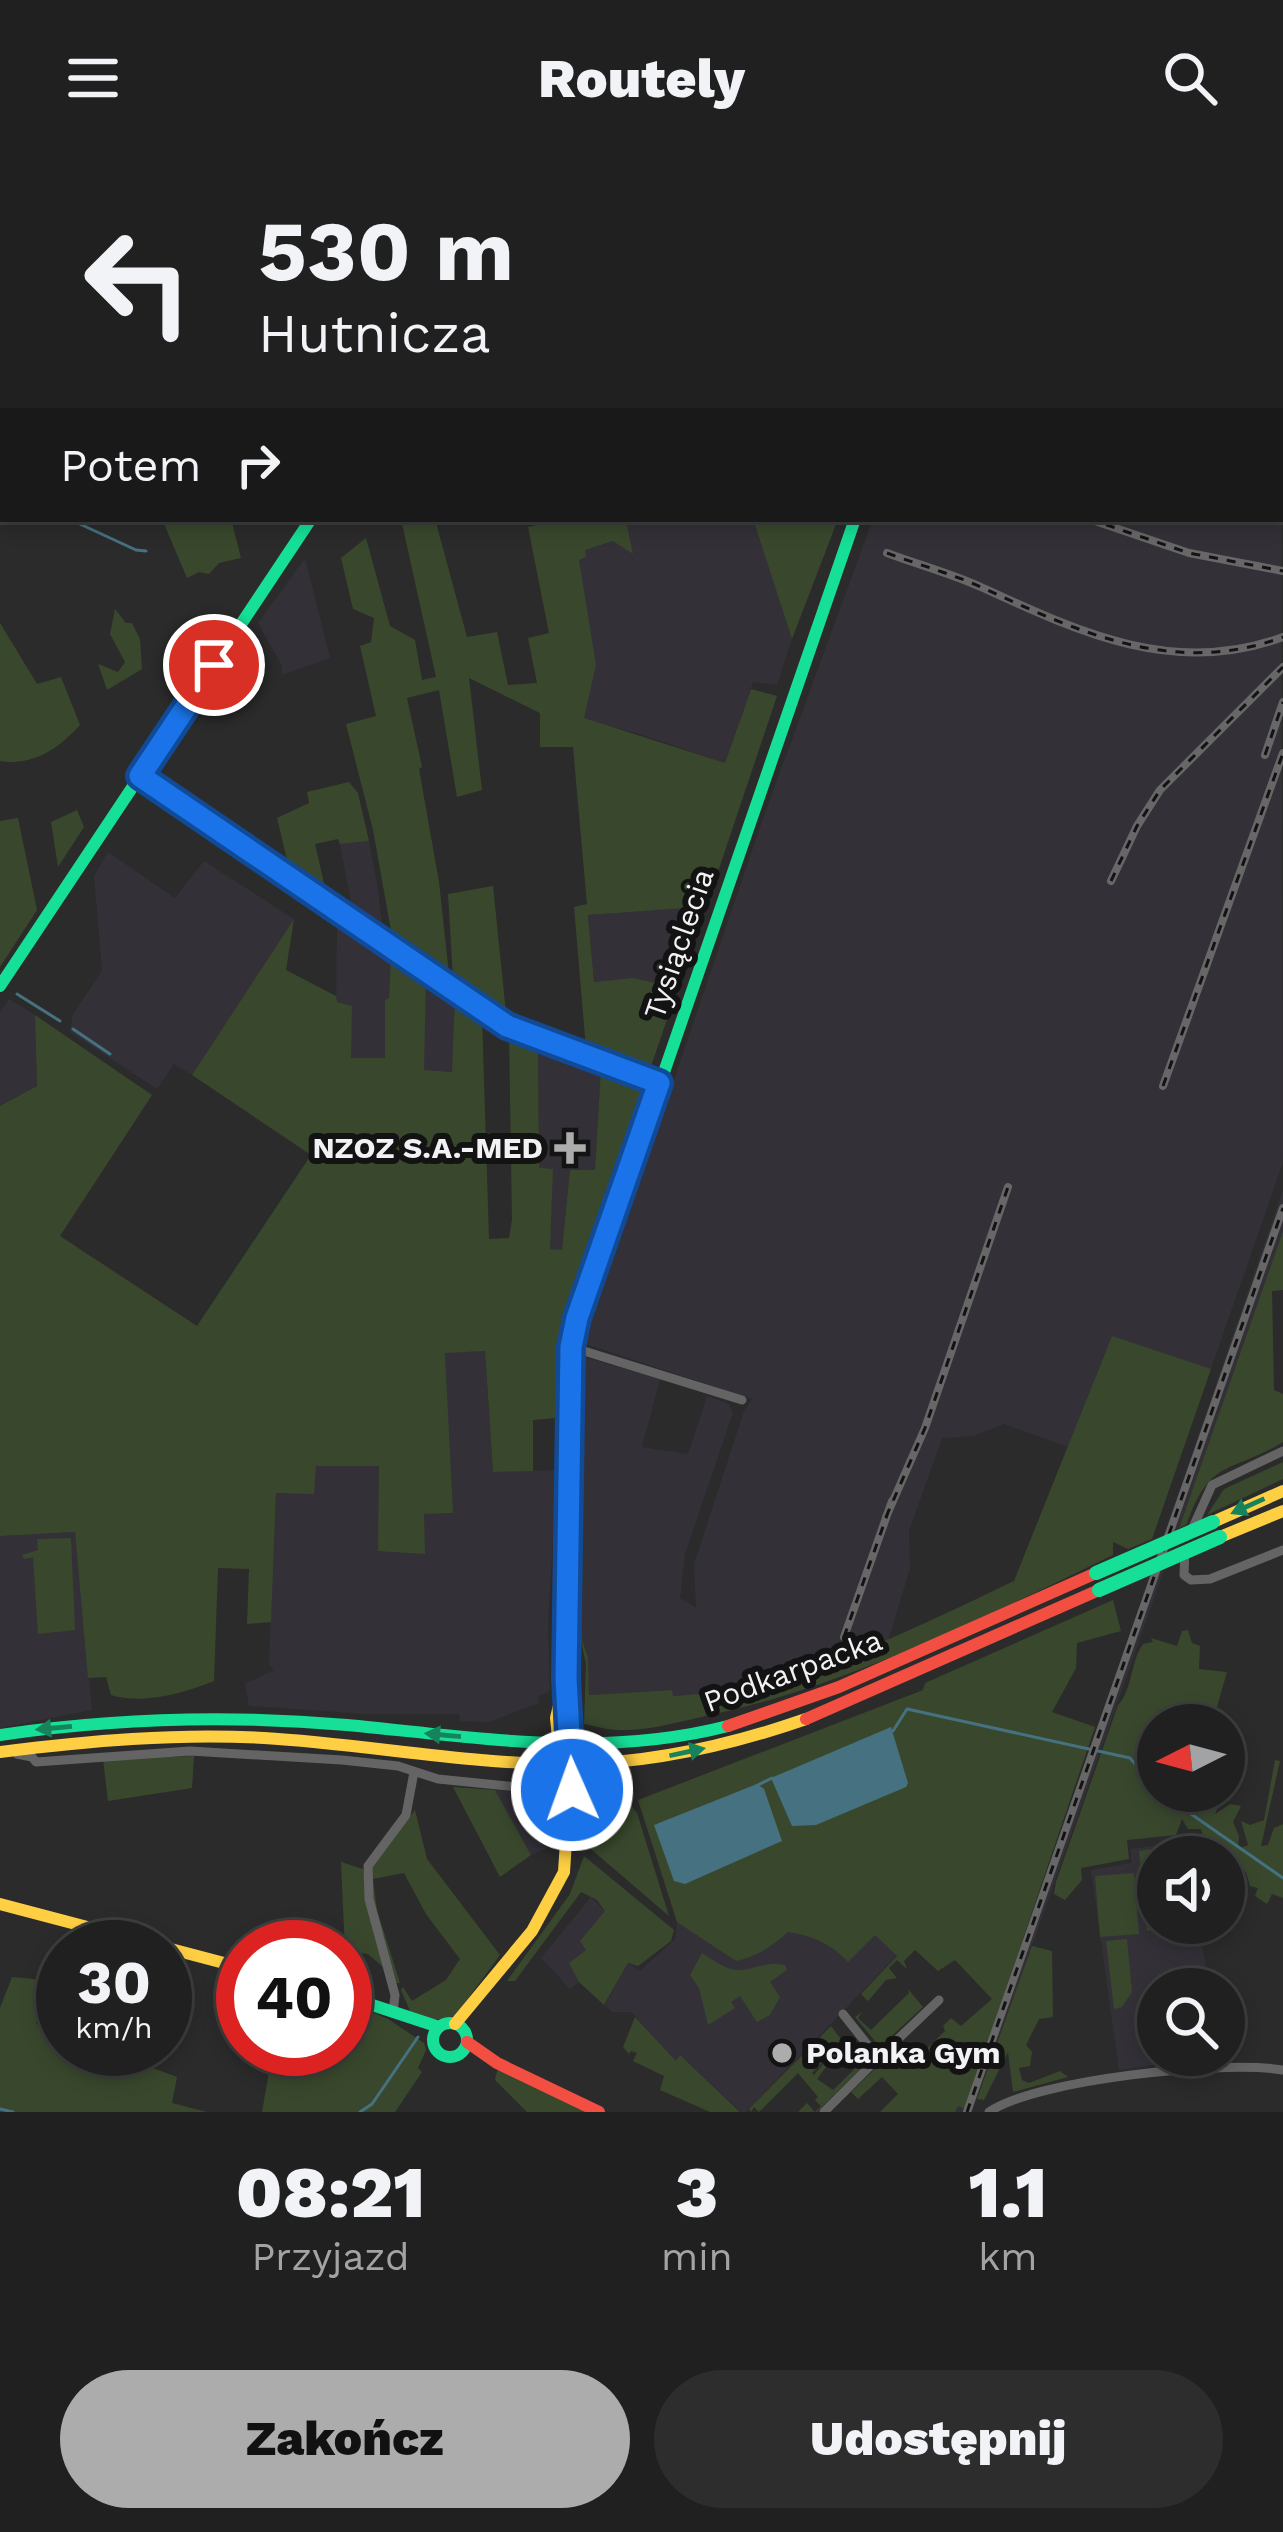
<!DOCTYPE html>
<html lang="pl">
<meta charset="utf-8">
<style>
body{margin:0;font-family:"Work Sans",sans-serif;background:#2d2d2d;color:#f1f3f6;height:100vh;display:flex;flex-direction:column;font-size:45px;white-space:nowrap}
*{box-sizing:border-box;margin:0}
p{font-size:39px;color:#a2a3a5}
.icon{flex:none;width:66px;height:66px;fill:none;stroke:currentColor;stroke-width:2;stroke-linecap:round;stroke-linejoin:round}
.map{position:relative;height:1956px;overflow:hidden}
.side{display:flex;flex-direction:column;background:#202020;flex:1}
.side>*{flex:none}
.guide{position:absolute;left:0px;top:0px;width:1284px;height:366px;box-shadow:0 6px 18px #0003,0 0 0 3px #3d3e3e;background:#202020;color:#f1f3f6;overflow:hidden}
.needle{width:78px;rotate:264deg}
.buttons{position:absolute;left:1137px;top:1548px;display:grid;gap:24px}
.buttons a{display:grid;place-items:center;width:108px;height:108px;border-radius:50%;background:#202020;box-shadow:0 6px 18px #0003,0 0 0 3px #3d3e3e;font-size:60px}
.speed{position:absolute;left:36px;top:1764px;display:flex;gap:24px;font-size:60px;font-weight:700;text-align:center}
.speed>*{display:grid;place-content:center;width:156px;height:156px;border-radius:50%;background:#202020;box-shadow:0 6px 18px #0003,0 0 0 3px #3d3e3e;line-height:1}
.speed small{font-size:30px;font-weight:400}
.speed .limit{border:18px solid #d22;background:#fff;color:#111}
.pin{position:absolute;display:grid;place-items:center;width:102px;height:102px;color:#fff;margin:-51px;border:6px solid #fff;border-radius:50%;box-shadow:0 3px 12px #0007}
.me{position:absolute;width:132px;margin:-66px;rotate:358deg;stroke-linejoin:round;filter:drop-shadow(0 0 9px #0008)}
.turn{display:flex;align-items:center;gap:42px;height:252px;padding:0 60px;font-size:54px}
.turn .icon{width:156px;height:156px;stroke-width:2.5}
.turn b{display:block;font-size:84px;line-height:102px}
.then{display:flex;align-items:center;height:114px;padding:0 60px;background:#0003;gap:24px;font-size:45px}
.eta{display:flex;justify-content:space-evenly;align-items:center;height:204px;text-align:center}
.eta b{font-size:72px;font-weight:800;line-height:84px}
.primary-button{display:flex;gap:24px;margin-top:auto;padding:24px 60px}
.primary-button a{flex:1;height:138px;border-radius:72px;background:#acacad;color:#111;font-size:48px;font-weight:800;line-height:138px;text-align:center}
.primary-button a+a{background:#2d2d2d;color:#f1f3f6}
header{display:flex;justify-content:space-between;align-items:center;height:156px;padding:0 60px;background:#202020;font-size:54px;font-weight:800}
.map>svg:first-child{display:block}
.built{fill:#333038}
.green{fill:#39482d}
.water{fill:#457181}
.lines{fill:none;stroke-linecap:round;stroke-linejoin:round}
.stream{stroke:#457181;stroke-width:3}
.street{stroke:#646464;stroke-width:9}
.fast{stroke:#16e098;stroke-width:12}
.slow{stroke:#ffcf43;stroke-width:12}
.jam{stroke:#f24e42;stroke-width:12}
.rail-casing{stroke:#686768;stroke-width:8}
.rail{stroke:#131314;stroke-width:3;stroke-dasharray:9;stroke-linecap:butt}
.fast-bridge{stroke:#16e098;stroke-width:14}
.oneway{fill:#15845d}
.route-casing{stroke:#114b97;stroke-width:30}
.route{stroke:#1a73e8;stroke-width:21}
.poi-dot{fill:#acacad;stroke:#131314;stroke-width:4.5}
.labels{text-anchor:middle;stroke-width:12;stroke-linejoin:round;paint-order:stroke}
.street-label{font-size:30px;fill:#f2f1f3;stroke:#131314}
.poi-label{font-size:30px;font-weight:bold;fill:#f2f1f3;stroke:#131314;text-anchor:end}
</style>
<header><svg class="icon" aria-label="menu" viewBox="0 0 24 24"><path d="M4 6h16M4 12h16M4 18h16"/></svg>Routely<svg class="icon" aria-label="search" viewBox="0 0 24 24"><circle cx="10" cy="10" r="6"/><path d="M15 15l6 6"/></svg></header>
<div class="map">
<svg width="1283" height="1956" viewBox="0 0 1283 1956">
<rect width="100%" height="100%" fill="#2b2b2b"/>
<path class="built" d="M1281 201 1283 1006 1211 1213 1112 1180 1068 1291 1004 1268 974 1280 942 1282 909 1375 910 1413 888 1485 720 1538 673 1540 671 1534 589 1539 588 1501 579 1476 584 1201 660 1223 642 1291 688 1298 707 1240 729 1248 733 1257 685 1398 680 1442 696 1452 694 1408 743 1258 752 1243 586 1188V1181L765 657 873 363H1281Z
M626 363H753L792 483 777 529 753 526 725 607 636 577 583 564 579 404 584 394 614 385 633 398Z
M305 402 330 502 282 519V510L258 467Z
M369 685 378 733 382 767 351 746 340 688Z
M108 696 175 742 204 705 294 763 192 919 174 908 157 933 70 876 73 858 102 815 94 720Z
M684 751 677 807 686 811 678 832 633 822 594 826 588 759Z
M337 770 391 799 389 842 385 844V902H350L352 851 336 846Z
M426 822 455 842 453 916 423 914Z
M9 843 35 859 37 930 0 950V856Z
M538 890 601 912 595 1015H570L562 1095 549 1093 553 1014 539 1013Z
M1283 1034V1075L1032 1790 972 1956H955L957 1950 966 1952Z
M485 1195 493 1316 557 1314 548 1469 550 1535 538 1541 539 1547 489 1566 460 1565 459 1558H365L249 1550 245 1528 274 1514 269 1508 276 1336 315 1310 379 1309 424 1358 452 1357 445 1196Z
M75 1376 92 1554 0 1572V1380Z
M938 1626 897 1799 746 1956H741L681 1900 677 1906 631 1856H612L605 1849 628 1807 640 1815 675 1783 677 1766 670 1744Z
M495 1634 518 1636 552 1659 550 1691 531 1699Z
M1189 1685 1191 1701H1158V1767H1199L1209 1833H1158V1899L1220 1900 1119 1914 1091 1714 1131 1707V1693Z
M591 1741 605 1755 594 1772 587 1793 570 1807 579 1826 570 1833 541 1802Z"/>
<path class="green" d="M162 363H231L241 402 219 407 209 418 199 416 187 422Z
M401 363H435L467 481 497 476 508 529 537 527 528 482 549 477 528 371 565 363H626L633 398 613 385 585 394 586 401 579 404 596 509 584 562 725 607 751 533 777 540 686 811 677 807 684 752 588 759 594 826 633 822 678 832 650 913 586 893 574 751 587 748 573 591H540V557L469 522 482 634 457 641 439 534 407 542 422 611 419 613 439 726 449 818 392 780 373 674 346 568 376 560 360 490 371 486 374 462 353 453 341 402 366 382 390 470 415 484 422 524 436 521Z
M753 363H838L792 483Z
M115 453 126 467H132L140 483 142 513 107 534 98 508 118 516 125 506 110 478Z
M0 467 37 528 61 521 80 569C58 593 34 610 0 605Z
M349 626 358 637 369 685 340 688 338 683 315 688 324 727 320 731 289 712 277 662 309 647 307 636Z
M77 654 84 671 58 711 51 666Z
M18 662 37 754 0 811V665Z
M493 730 506 857 453 822 448 738Z
M294 763 286 814 336 840 337 846 352 850 351 902H385V844L389 842 391 799 426 822 424 914 452 916 455 842 482 860 489 1083 509 1082 512 1064 509 877 538 890 539 1012 553 1013 550 1093 562 1094 570 1014H595L601 912 645 928 559 1178 557 1262 533 1264V1315L493 1316 485 1195 445 1197 453 1357 424 1358 425 1398 378 1395 379 1310H316L314 1338 276 1337 271 1466 247 1468 249 1413 218 1412 214 1525C184 1537 143 1549 111 1539L106 1521 88 1522 75 1376 0 1380V950L37 930 35 859 152 939 60 1080 197 1170 311 999 192 919Z
M1283 1075V1134L1272 1135 1274 1234 1283 1238V1286C1232 1317 1209 1302 1187 1368L1179 1372Z
M1112 1180 1211 1213 1152 1383 1128 1393 1113 1386V1399C986 1461 840 1533 701 1561 675 1567 646 1575 619 1574 608 1574 594 1570 584 1568L586 1508 579 1476 588 1501 589 1539 672 1534 673 1540C791 1535 909 1475 1014 1425Z
M1283 1306V1323L1207 1359 1224 1333Z
M71 1382 75 1474 38 1478 33 1401 24 1403 22 1399 38 1394 37 1383Z
M1113 1444 1121 1475 1077 1487 1076 1512 1052 1556 1095 1571 965 1953 958 1950 955 1956H880L898 1938 882 1921 858 1943 851 1936 882 1906 900 1912 884 1904 897 1890 892 1900 907 1912 945 1875 943 1870 951 1862 961 1870 992 1843 955 1804 938 1815 915 1794 904 1805 907 1813 897 1804 889 1812 897 1822 886 1824 868 1845 861 1838 897 1800 875 1779 848 1806C832 1788 811 1779 788 1776 771 1791 758 1800 736 1805L677 1766 638 1644 923 1534 925 1527Z
M1188 1474 1192 1487 1200 1490 1199 1513 1227 1516 1214 1561 1178 1552 1170 1569H1158V1635H1224V1601L1236 1607 1215 1658 1230 1648 1241 1650 1233 1666 1239 1680 1238 1693 1248 1689 1241 1665 1250 1669 1264 1664 1275 1604 1280 1605 1261 1690 1268 1689 1274 1672 1283 1668V1742L1272 1738 1267 1748 1255 1740 1258 1732 1250 1730 1246 1716 1224 1713V1701H1217L1225 1698 1226 1691 1203 1684 1201 1673H1188L1182 1663 1176 1679 1127 1684 1129 1703 1081 1712 1082 1724 1065 1744 1054 1738 1056 1726 1118 1549C1133 1533 1130 1506 1143 1488L1153 1486 1151 1482 1177 1490 1182 1475Z
M194 1600 192 1632 108 1645 103 1603Z
M622 1617 630 1636 584 1649 587 1635 598 1618Z
M453 1631 495 1634 531 1699 500 1721Z
M628 1646 637 1657 669 1760 586 1689 585 1658Z
M415 1654 427 1703 500 1799 455 1860 434 1864 410 1855 401 1834 403 1831 412 1845 446 1824 460 1803 426 1758 404 1717 373 1723 377 1754 400 1827H395L371 1741V1712Z
M1184 1688 1185 1701H1158V1767L1192 1769 1147 1775 1139 1695Z
M584 1700 674 1774 671 1785 638 1810 628 1807 604 1849 579 1826 569 1807 586 1794 580 1785 605 1755 597 1744 581 1736 515 1825H507L570 1738Z
M341 1706 363 1713 383 1811 368 1798 345 1795Z
M1134 1717 1139 1778 1100 1781 1095 1720Z
M1127 1783 1132 1836 1122 1851 1114 1853 1106 1785Z
M1032 1790 1052 1795 1053 1861 1039 1863 1026 1889 1032 1896 1030 1910 1019 1912 1022 1924 1029 1927 1060 1915 1068 1921 1013 1936 1008 1896 984 1944 977 1943Z
M702 1797C710 1802 721 1810 731 1813 748 1818 762 1804 785 1809L787 1814 770 1826 780 1841 770 1859 757 1866 740 1840 731 1846 735 1852 708 1869 699 1832 690 1819Z
M12 1821 44 1824 36 1868 63 1879V1893H102L177 1921 172 1947 207 1956H0V1852Z
M908 1833 923 1851 880 1891 855 1861 862 1856 858 1862 871 1874 909 1837Z
M345 1845 388 1863 424 1887 426 1894 418 1912 422 1916 395 1956H262L273 1893H345Z
M635 1861 676 1905 680 1899 740 1956H710L660 1934 664 1920 633 1905 637 1897 631 1895 629 1898 623 1891Z
M831 1870 843 1886 812 1917 814 1919 823 1908 826 1911 817 1923 833 1934 866 1902 855 1889 859 1886 869 1899 868 1905 817 1956H798L807 1947 815 1956 821 1950 815 1944 818 1941 798 1917 759 1956 754 1951 751 1956 749 1953Z
M497 1915H500L591 1956H527L495 1924Z"/>
<path class="water" d="M891 1571 908 1627 906 1631 816 1669 792 1670 771 1622Z
M757 1628 764 1633 782 1685 685 1728 674 1725 654 1669Z"/>
<g class="lines">
<path class="stream" d="M58 0 61 3
M0 264 3 268
M69 363 136 394 146 395
M17 838 60 865
M73 873 110 898
M893 1575 907 1553 1130 1602 1158 1635
M754 1631 772 1622
M1158 1635 1283 1722
M0 1953 13 1956
M360 1956 372 1948 418 1881"/>
<path class="street" d="M1276 0 1277 3
M1281 30 1283 43
M571 1191 742 1244
M1190 1378 1212 1329 1283 1295
M1185 1394 1184 1419 1191 1424 1210 1423 1283 1394
M17 1598 32 1601 36 1606 190 1595 342 1604 398 1610 438 1623 517 1631 548 1650 562 1653
M393 1857 395 1839 369 1743 368 1710 406 1659 414 1616
M878 1902 939 1844
M824 1956 878 1902 843 1858
M989 1956C1037 1923 1224 1904 1283 1914"/>
<path class="fast" d="M0 830 311 363
M596 1113 855 363
M0 1579C115 1562 231 1559 347 1569 475 1581 600 1603 728 1570
M345 1840 439 1871
M433 1884a17 17 0 1 1 34 0a17 17 0 1 1-34 0Z"/>
<path class="slow" d="M1044 3 1045 0
M1213 1366 1283 1335
M1220 1381 1283 1355
M0 1596C88 1585 176 1577 264 1582 367 1588 470 1609 573 1608 653 1607 731 1589 806 1563
M567 1671 573 1654 566 1521 569 1208 574 1176 596 1113
M0 1748 243 1812
M455 1868 532 1775 564 1716 567 1670 556 1562 566 1521"/>
<path class="jam" d="M550 3 552 0
M140 620 507 870 659 927
M806 1563 1099 1434
M728 1570 839 1531 1096 1417
M467 1886 497 1907 599 1956"/>
<defs>
<path id="rail" d="M1089 363 1189 397 1283 415
M887 397C919 409 953 418 983 432 1081 477 1175 521 1283 481
M1265 599 1283 546
M1111 725 1137 670 1160 634 1283 511
M1163 930 1283 597
M886 1361 925 1272 1008 1031
M844 1481 892 1345
M967 1956 1283 1052"/>
</defs>
<use href="#rail" class="rail-casing"/>
<use href="#rail" class="rail"/>
<path class="fast-bridge" d="M1096 1417 1213 1366
M1099 1434 1220 1381"/>
</g>
<defs><path id="oneway-solid" d="M-6-.8H1V-3.2L6.5 0L1 3.2V.8H-6Z" transform="scale(3)"/></defs>
<g class="oneway">
<use href="#oneway-solid" transform="translate(1248 1350) rotate(156)"/>
<use href="#oneway-solid" transform="translate(54 1572) rotate(175)"/>
<use href="#oneway-solid" transform="translate(443 1579) rotate(-175)"/>
<use href="#oneway-solid" transform="translate(687 1596) rotate(-12)"/>
</g>
<g class="lines">
<defs>
<path id="route" d="M214 509 140 620 507 870 659 927 577 1162 571 1191 566 1522 572 1634"/>
</defs>
<use href="#route" class="route-casing"/>
<use href="#route" class="route"/>
</g>
<g class="poi-dot">
<path d="M564 974h12v12h12v12h-12v12h-12v-12h-12v-12h12z"/>
<circle cx="782" cy="1897" r="12"/>
</g>
<g class="labels">
<g class="street-label">
<text transform="translate(679 788) rotate(-71)" y="10">Tysiąclecia</text>
<text transform="translate(793 1515) rotate(-20)" y="10">Podkarpacka</text>
</g>
<g class="poi-label">
<text x="543" y="1002">NZOZ S.A.-MED</text>
<text x="806" y="1907" text-anchor="start">Polanka Gym</text>
</g>
</g>
</svg>
<div class="buttons">
<a><svg class="needle" viewBox="-14 -14 28 28"><path d="M0-13l5 13h-10z" fill="#e53935"/><path d="M0 13l5-13h-10z" fill="#a2a3a5"/></svg></a>
<a><svg class="icon" aria-label="sound" viewBox="0 0 24 24"><path d="M4 9h4l5-4v14l-5-4H4zM17 9q2 3 0 6"/></svg></a>
<a><svg class="icon" aria-label="search" viewBox="0 0 24 24"><circle cx="10" cy="10" r="6"/><path d="M15 15l6 6"/></svg></a>
</div>
<div class="speed"><div>30<small>km/h</small></div><div class="limit">40</div></div>
<div class="pin" style="left:214px;top:509px;background:#d93025"><svg class="icon" aria-label="arrive" viewBox="0 0 24 24"><path d="M6 21V4h12l-3 4 3 4H6"/></svg></div>
<svg class="me" style="left:572px;top:1634px" viewBox="-20 -20 40 40"><circle r="17" fill="#1a73e8" stroke="#fff" stroke-width="3"/><path d="M0-11L8 9 0 5-8 9z" fill="#fff"/></svg>
<div class="guide">
<div class="turn"><svg class="icon" aria-label="left" viewBox="0 0 24 24"><path d="M17 20v-9H6M10 6l-5 5 5 5"/></svg><div><b>530 m</b>Hutnicza</div></div>
<div class="then">Potem<svg class="icon" aria-label="right" viewBox="0 0 24 24"><path d="M7 20v-9h11M14 6l5 5-5 5"/></svg></div>
</div>
</div>
<section class="side">
<div class="eta">
<div><b>08:21</b><p>Przyjazd</p></div>
<div><b>3</b><p>min</p></div>
<div><b>1.1</b><p>km</p></div>
</div>
<div class="primary-button"><a>Zakończ</a><a>Udostępnij</a></div>
</section>
